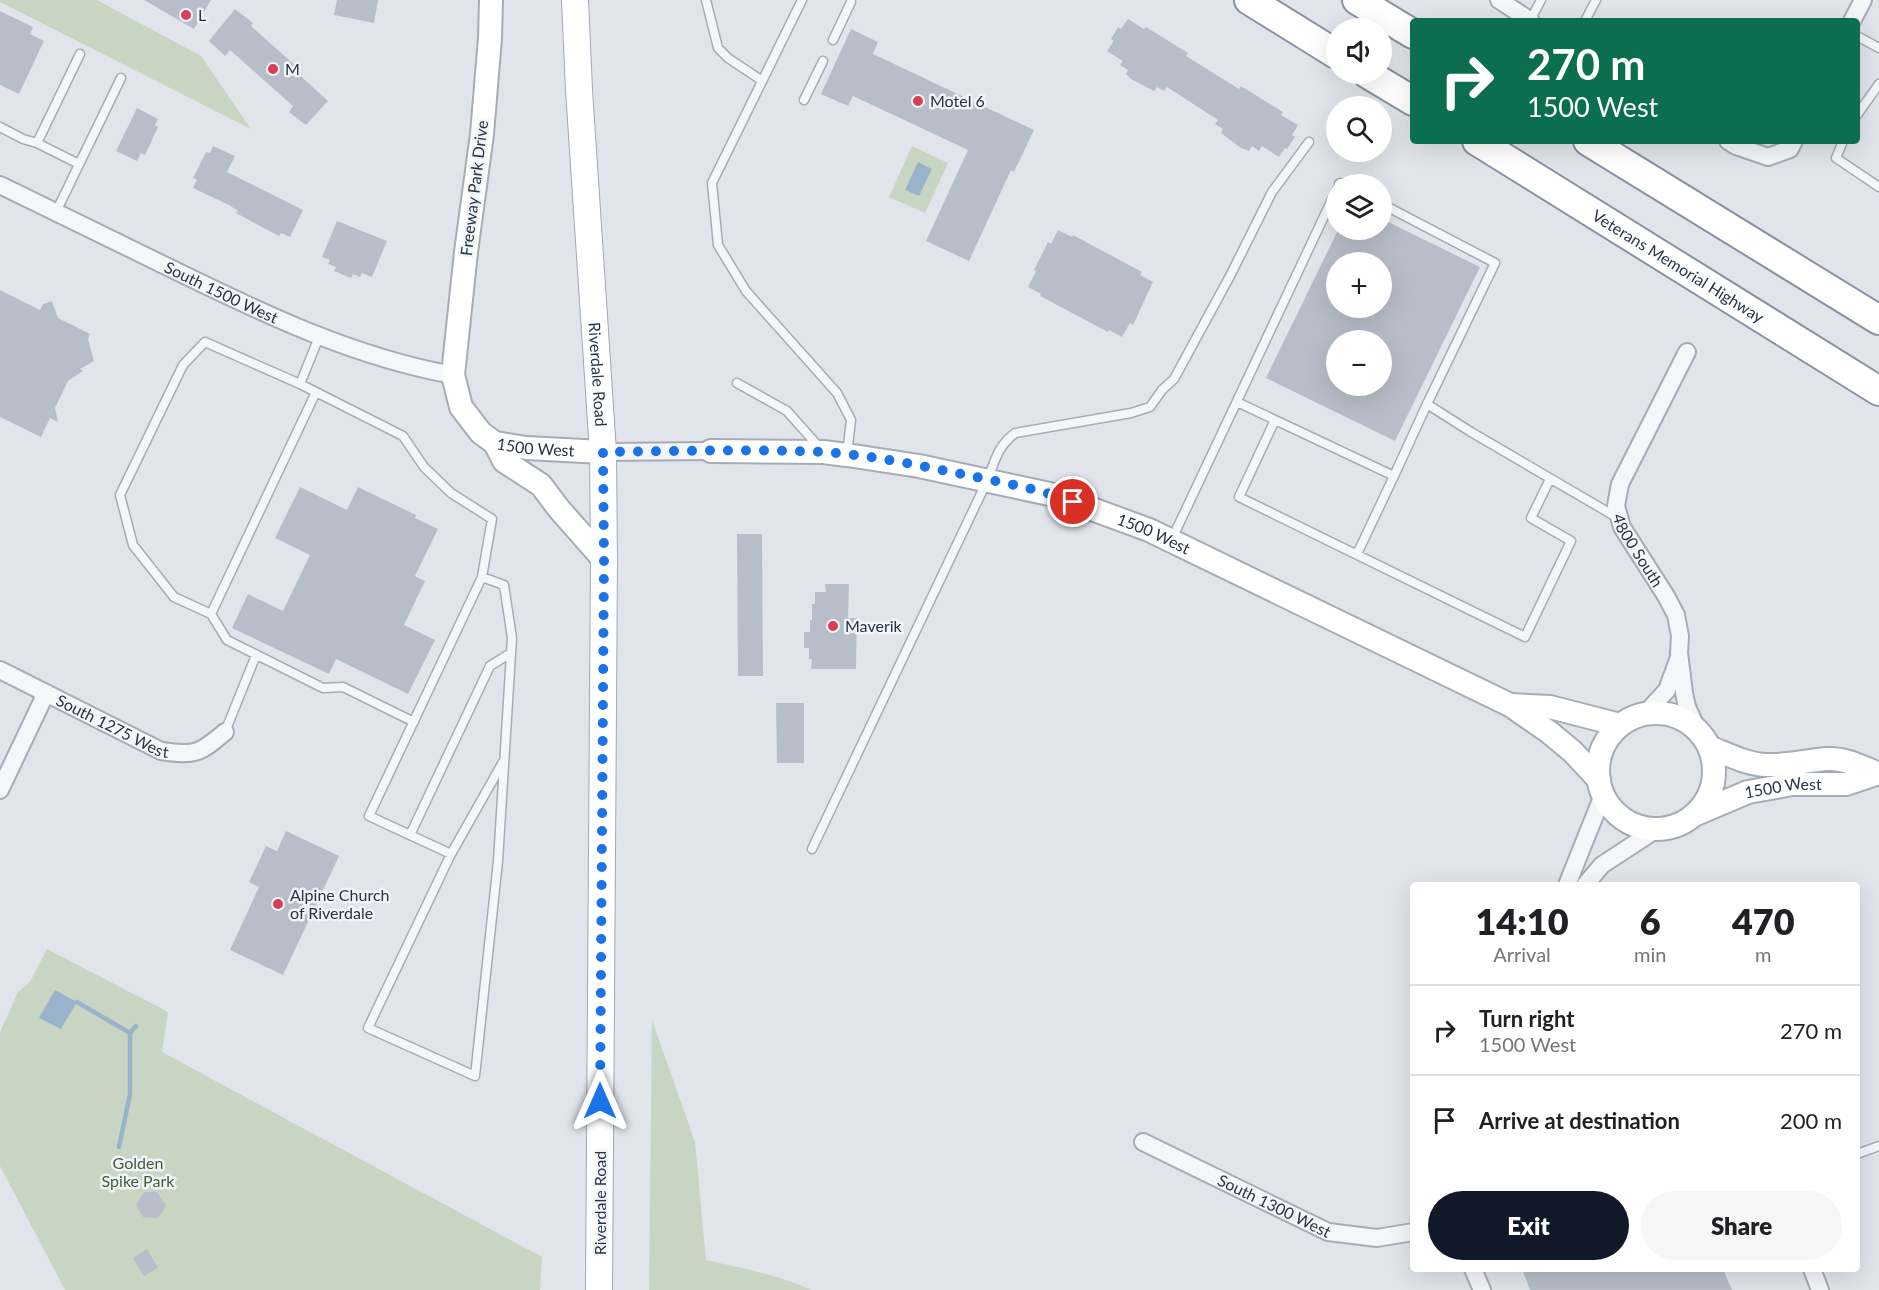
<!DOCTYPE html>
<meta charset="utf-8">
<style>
body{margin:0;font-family:Lato,sans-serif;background:#f6f6f6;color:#202124;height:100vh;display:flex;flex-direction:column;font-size:22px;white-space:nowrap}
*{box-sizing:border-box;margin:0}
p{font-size:20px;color:#757577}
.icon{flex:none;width:33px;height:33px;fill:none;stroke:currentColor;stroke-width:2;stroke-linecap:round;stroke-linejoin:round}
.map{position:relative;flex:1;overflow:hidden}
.details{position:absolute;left:1410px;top:882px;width:450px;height:390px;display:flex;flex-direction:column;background:#fff;border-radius:6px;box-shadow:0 6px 24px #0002}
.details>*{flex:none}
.top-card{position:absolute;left:1410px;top:18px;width:450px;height:126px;border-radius:6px;box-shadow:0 6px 24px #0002;background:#0b6e4f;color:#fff;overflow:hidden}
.tools{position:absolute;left:1326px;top:18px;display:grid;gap:12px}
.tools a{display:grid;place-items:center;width:66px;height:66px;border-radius:50%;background:#fff;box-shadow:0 6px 24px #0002;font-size:30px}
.pin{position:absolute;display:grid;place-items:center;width:51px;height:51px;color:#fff;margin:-26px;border:3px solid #fff;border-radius:50%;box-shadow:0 2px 6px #0007}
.me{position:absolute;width:66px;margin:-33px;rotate:0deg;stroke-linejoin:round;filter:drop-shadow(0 0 4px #0008)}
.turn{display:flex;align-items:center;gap:21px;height:126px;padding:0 18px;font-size:27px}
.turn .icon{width:78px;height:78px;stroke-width:2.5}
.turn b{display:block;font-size:42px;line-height:51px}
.eta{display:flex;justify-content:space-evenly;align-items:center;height:102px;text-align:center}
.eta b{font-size:36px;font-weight:800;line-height:42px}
.primary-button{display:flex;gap:12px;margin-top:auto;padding:12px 18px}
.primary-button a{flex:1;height:69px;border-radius:36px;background:#111827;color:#fff;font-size:24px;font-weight:800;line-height:69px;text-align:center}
.primary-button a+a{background:#f6f6f6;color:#202124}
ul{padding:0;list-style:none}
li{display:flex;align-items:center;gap:18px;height:90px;padding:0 18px;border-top:2px solid #e0e0e0}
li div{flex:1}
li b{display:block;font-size:22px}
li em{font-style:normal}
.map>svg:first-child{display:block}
.green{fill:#c7d5c2}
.water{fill:#9ab3cd}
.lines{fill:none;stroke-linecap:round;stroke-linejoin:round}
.stream{stroke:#9ab3cd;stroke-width:4.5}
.building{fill:#b8bec9;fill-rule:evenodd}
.lane-casing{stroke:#a6acb6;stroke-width:11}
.street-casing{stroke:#a6acb6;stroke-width:20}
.secondary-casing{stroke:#a6acb6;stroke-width:26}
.primary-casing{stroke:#a0a9b7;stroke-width:28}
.highway-casing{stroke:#8792a2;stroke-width:32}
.lane{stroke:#f4f6f9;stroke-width:8}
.street{stroke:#f4f6f9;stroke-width:16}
.secondary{stroke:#fff;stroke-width:22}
.primary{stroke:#fff;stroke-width:26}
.highway{stroke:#fff;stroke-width:28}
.route{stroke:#1a73e8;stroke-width:10;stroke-dasharray:0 18}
.poi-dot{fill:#d73f58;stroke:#f1f4f8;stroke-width:2}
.labels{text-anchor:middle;stroke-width:5;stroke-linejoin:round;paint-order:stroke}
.poi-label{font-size:16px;fill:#283344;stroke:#f1f4f8;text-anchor:start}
.street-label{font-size:16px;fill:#283344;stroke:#f1f4f8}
.park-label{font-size:16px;fill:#3d6034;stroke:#f1f4f8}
</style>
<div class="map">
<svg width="1879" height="1290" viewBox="0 0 1879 1290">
<rect width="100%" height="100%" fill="#e1e5eb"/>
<path class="green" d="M0 0H97L201 56 251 129 0 2Z
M912 146 948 163 925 213 889 197Z
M47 949 168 1012 162 1052 542 1257 540 1290H65L0 1166V1032L18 992 30 982Z
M652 1020 695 1142 706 1260C742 1268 778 1275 812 1290H649Z"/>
<path class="water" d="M918 162 932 169 919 196 905 190Z
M55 990 77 1002 61 1029 39 1018Z"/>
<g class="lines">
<path class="stream" d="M77 1002 130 1033
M119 1147 130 1094V1033L136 1026"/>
</g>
<path class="building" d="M144 0H211L194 29Z
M337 0H378L374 23 334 15Z
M235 9 253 23 251 26 297 67 294 70 328 101 306 125 289 112 293 106 230 50 225 56 209 41Z
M0 11 33 27 30 34 44 41 19 94 0 85Z
M1128 19 1144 29 1146 27 1188 53 1186 56 1239 89 1241 86 1283 112 1281 115 1298 125 1292 135 1295 137 1287 149 1285 148 1279 157 1262 146 1259 151 1252 146 1249 151 1241 148 1221 133 1223 129 1215 124 1218 120 1167 87 1164 91 1157 87 1154 91 1131 79 1126 74 1128 70 1120 65 1123 61 1107 51 1114 41 1111 39 1118 27 1121 29Z
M851 29 878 42 873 54 1034 130 1014 172 1011 170 969 261 926 241 968 150 853 96 848 106 821 94Z
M137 108 158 119 155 125 158 127 145 155 141 153 137 161 116 151Z
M213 146 235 156 227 172 303 210 290 237 281 233 279 236 236 213 238 211 229 205 193 188 197 180 193 178 206 152 210 153Z
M1382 219 1480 267 1395 441 1266 378 1338 230H1382ZM1336 262H1382V308H1336ZM1336 340H1382V386H1336Z
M337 221 387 241 372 277 362 273 360 277 353 274 351 278 334 271 336 267 328 264 330 260 322 257Z
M1058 230 1072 237 1073 235 1142 272 1140 275 1153 282 1133 325 1130 323 1122 337 1109 330 1108 332 1040 296 1041 294 1028 287 1036 271 1034 270 1048 242 1051 244Z
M0 290 40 310 43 304 52 301 58 318 90 334 88 339 94 361 80 369 83 371 68 381 55 408 58 422 50 418 41 437 0 417Z
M300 487 347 510 358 487 416 515 415 518 438 529 415 576 425 581 404 625 435 640 408 694 336 659 329 674 232 628 248 594 283 611 310 555 275 538Z
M737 534H762L763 676H738Z
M825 584H849L848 618H857L856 669H811L812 659H809V648H804V632H810V620H812V604H815V592H826Z
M776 703H804V763H777Z
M286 831 339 856 283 975 230 950 259 887 249 882 266 846 277 851Z
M144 1192H157L166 1206 158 1218 143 1217 136 1205Z
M147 1249 158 1268 144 1276 133 1258Z
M1522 1269H1723L1732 1290H1530Z"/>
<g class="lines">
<defs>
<path id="lane" d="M706 0 718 48 728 58 761 80
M802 0 712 183 718 245 746 291 837 393 851 420 847 454
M1530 21 1541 0
M1585 21 1596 0
M1857 36 1879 48
M833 40 851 2
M804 100 823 61
M1857 115 1879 84
M0 127 23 139 37 143 79 164
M1843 141 1836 158 1879 187
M37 143 80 54
M1339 184 1340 183 1343 184
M1382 204 1495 263 1427 404 1471 432 1618 518
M56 212 121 78
M319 337 300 384 403 436 424 467 451 493 492 519 482 577 504 585 512 638 498 861 475 1076 368 1028 451 854 369 816 482 577
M737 383 787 411 819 447
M300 384 205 342 183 365 120 495 133 545 174 597 211 614 227 640 323 688 343 687 414 722
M1237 402 1394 476 1427 404
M1275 420 1239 497 1525 637 1571 541 1531 518 1550 479
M1171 541 1336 191
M1357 554 1394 476
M211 614 316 392
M225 732 256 655
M410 835 490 666 511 653
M812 849 988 479C995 460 998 446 1015 433L1131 413 1150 407 1162 390 1174 379 1230 276 1272 192 1309 142
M451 854 503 762
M1857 1154 1879 1146"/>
<g id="street">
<path d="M1499 0 1531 21"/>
<path d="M1852 21 1863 0"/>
<path d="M1728 141 1736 146 1768 157 1790 149 1794 141"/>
<path id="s1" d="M0 185C57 213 115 241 172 269 262 313 353 357 453 375"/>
<path id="s2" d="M1687 352 1620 484 1616 506 1622 527 1666 596 1676 615 1680 636 1679 653 1684 693 1687 707 1698 731"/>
<path d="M603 452 711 451"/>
<path id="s3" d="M0 670 161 751C195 756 199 754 225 732"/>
<path d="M1645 714 1667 690 1678 660"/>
<path d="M0 790 46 693"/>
<path d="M1567 885 1603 795"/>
<path d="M1585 885 1602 865 1657 829"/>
<path id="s4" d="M1143 1142 1328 1232 1377 1238 1413 1232"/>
<path d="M1473 1269 1482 1290"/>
<path d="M1812 1269 1820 1290"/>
</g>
<g id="secondary">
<path id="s5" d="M491 0 490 38 482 134 466 252 453 375 461 407 481 433 495 443 526 448 603 452"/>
<path d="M495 443 504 461 541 485 559 509 604 560"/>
<path id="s6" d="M711 451 823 452 847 455 919 466 1054 495 1149 530 1510 705 1549 732 1573 752 1599 780"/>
<path d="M1511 705 1550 707 1620 725"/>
<circle cx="1656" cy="771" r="58"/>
<path d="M1709 747C1727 754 1748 765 1767 765 1788 766 1808 760 1828 759 1845 758 1862 767 1877 773"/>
<path id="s7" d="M1696 814 1748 792 1793 784H1846L1879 773"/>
</g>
<g id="primary">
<path id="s8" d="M575 0 579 90 603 452 604 560 599 1290"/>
</g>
<g id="highway">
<path d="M1249 0 1336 54"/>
<path d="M1357 0 1413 34"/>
<path d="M1368 74 1413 101"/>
<path id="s9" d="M1477 141 1879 391"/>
<path d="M1588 141 1879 320"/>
</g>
</defs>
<use href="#lane" class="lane-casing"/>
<use href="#street" class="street-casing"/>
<use href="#secondary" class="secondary-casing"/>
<use href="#primary" class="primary-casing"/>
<use href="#highway" class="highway-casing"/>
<use href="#lane" class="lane"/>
<use href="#street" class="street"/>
<use href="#secondary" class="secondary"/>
<use href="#primary" class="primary"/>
<use href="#highway" class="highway"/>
</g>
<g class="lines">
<path class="route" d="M600 1101 604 560 603 452C676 451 749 449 822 452 872 455 922 466 971 476 1005 483 1040 489 1073 502"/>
</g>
<g class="poi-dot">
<circle cx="186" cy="15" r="6"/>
<circle cx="273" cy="69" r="6"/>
<circle cx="918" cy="101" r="6"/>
<circle cx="833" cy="626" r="6"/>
<circle cx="278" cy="904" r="6"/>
</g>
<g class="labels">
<g class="poi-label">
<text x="198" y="21">L</text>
<text x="285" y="75">M</text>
<text x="930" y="107">Motel 6</text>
<text x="845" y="632">Maverik</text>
<text x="290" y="901">Alpine Church<tspan x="290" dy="18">of Riverdale</tspan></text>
</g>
<g class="street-label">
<text transform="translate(474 188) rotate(-83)" y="6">Freeway Park Drive</text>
<text dy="6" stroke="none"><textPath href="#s9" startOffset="237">Veterans Memorial Highway</textPath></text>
<text dy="6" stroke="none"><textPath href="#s1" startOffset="246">South 1500 West</textPath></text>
<text dy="6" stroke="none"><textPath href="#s8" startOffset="375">Riverdale Road</textPath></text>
<text dy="6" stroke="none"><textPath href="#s5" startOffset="501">1500 West</textPath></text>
<text dy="6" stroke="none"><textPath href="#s6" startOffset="454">1500 West</textPath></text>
<text dy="6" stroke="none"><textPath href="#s2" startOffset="220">4800 South</textPath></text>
<text dy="6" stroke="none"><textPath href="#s3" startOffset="126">South 1275 West</textPath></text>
<text dy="6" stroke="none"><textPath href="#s7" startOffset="92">1500 West</textPath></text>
<text transform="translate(600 1203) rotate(-90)" y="6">Riverdale Road</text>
<text dy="6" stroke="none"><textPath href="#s4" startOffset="146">South 1300 West</textPath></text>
</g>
<g class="park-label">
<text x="138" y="1169">Golden<tspan x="138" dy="18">Spike Park</tspan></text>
</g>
</g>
</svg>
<div class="tools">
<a><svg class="icon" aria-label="sound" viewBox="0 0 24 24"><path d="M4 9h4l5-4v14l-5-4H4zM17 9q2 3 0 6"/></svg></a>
<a><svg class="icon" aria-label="search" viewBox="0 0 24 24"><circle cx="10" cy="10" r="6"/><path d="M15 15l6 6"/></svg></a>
<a><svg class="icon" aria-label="layers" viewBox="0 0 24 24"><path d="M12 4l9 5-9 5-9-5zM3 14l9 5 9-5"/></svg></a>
<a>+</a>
<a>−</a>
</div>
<div class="pin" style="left:1073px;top:502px;background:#d93025"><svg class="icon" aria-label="arrive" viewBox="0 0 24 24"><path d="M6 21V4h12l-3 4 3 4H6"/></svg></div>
<svg class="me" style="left:600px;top:1101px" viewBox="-20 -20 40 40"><path d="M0-17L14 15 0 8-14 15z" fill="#1a73e8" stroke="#fff" stroke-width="4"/></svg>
<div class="top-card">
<div class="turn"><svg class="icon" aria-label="right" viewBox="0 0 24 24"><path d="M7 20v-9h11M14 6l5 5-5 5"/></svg><div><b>270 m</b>1500 West</div></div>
</div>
<section class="details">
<div class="eta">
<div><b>14:10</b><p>Arrival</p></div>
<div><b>6</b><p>min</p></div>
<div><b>470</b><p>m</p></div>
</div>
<ul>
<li><svg class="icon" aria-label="right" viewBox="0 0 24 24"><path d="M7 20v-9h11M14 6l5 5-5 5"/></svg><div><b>Turn right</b><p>1500 West</p></div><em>270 m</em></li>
<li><svg class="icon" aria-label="arrive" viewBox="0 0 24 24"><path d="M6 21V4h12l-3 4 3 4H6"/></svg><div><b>Arrive at destination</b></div><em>200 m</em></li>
</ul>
<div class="primary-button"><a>Exit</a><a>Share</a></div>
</section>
</div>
